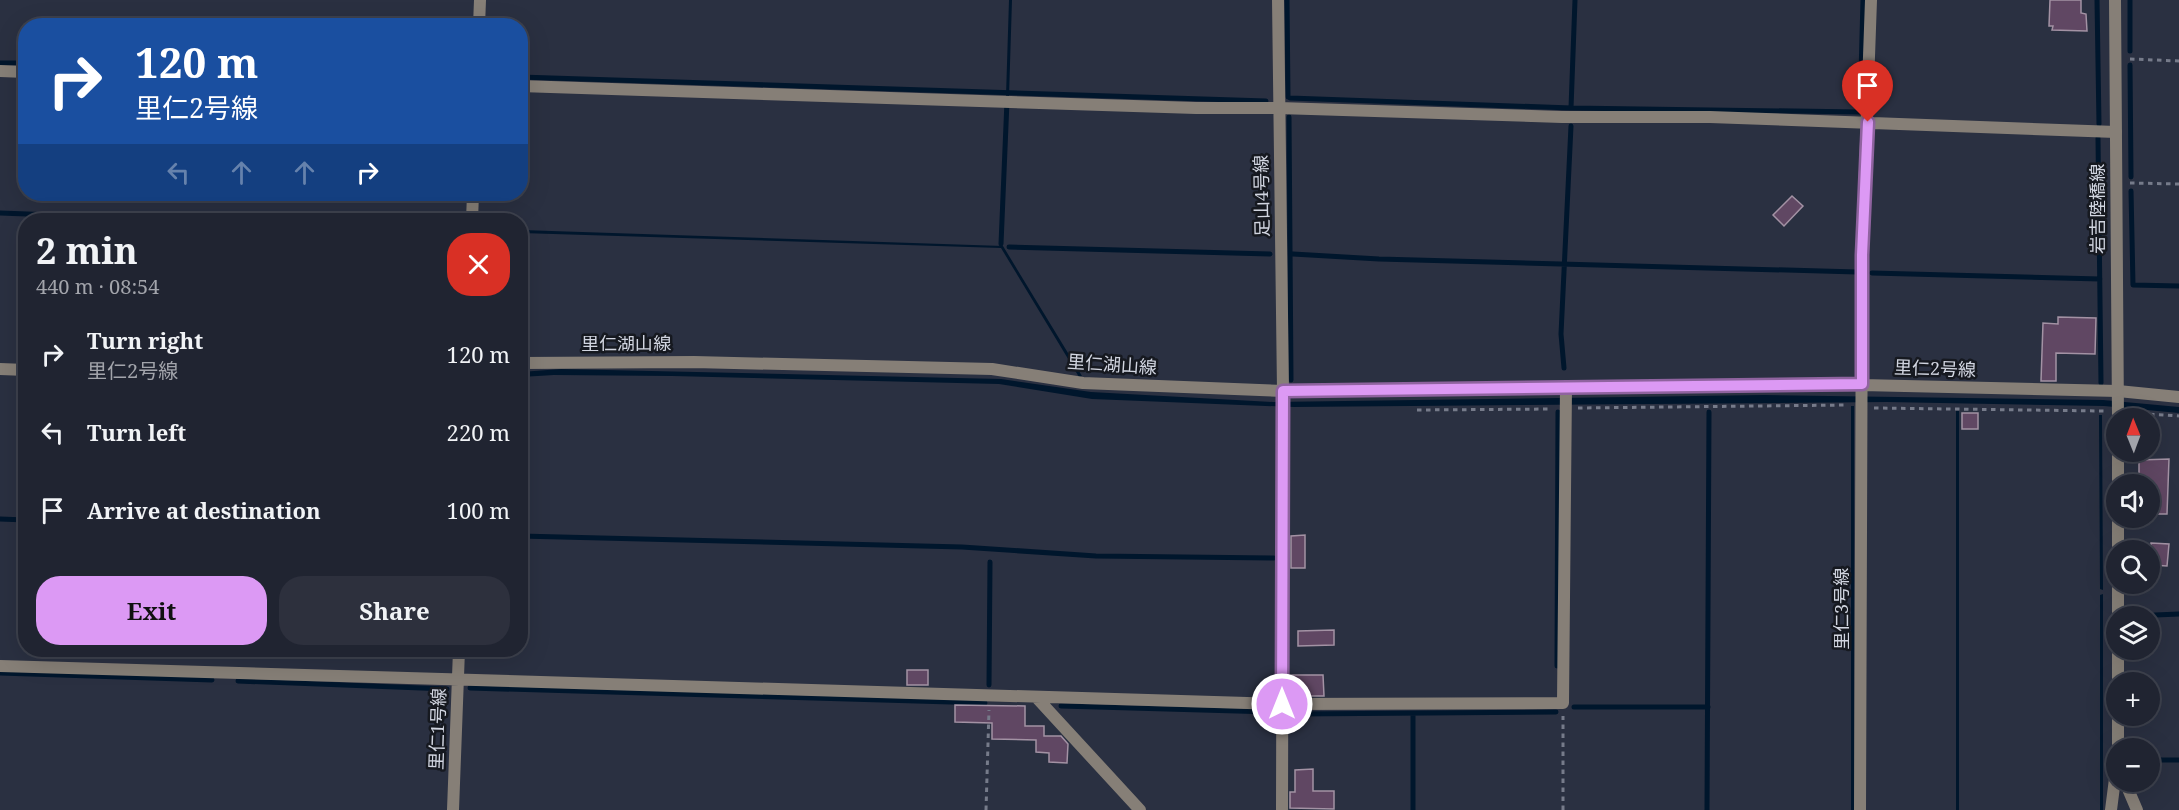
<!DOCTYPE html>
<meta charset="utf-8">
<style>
body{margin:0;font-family:"Noto Serif","Noto Sans JP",serif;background:#2d303d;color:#f1f3f6;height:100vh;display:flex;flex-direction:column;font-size:22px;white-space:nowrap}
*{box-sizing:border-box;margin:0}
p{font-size:20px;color:#a2a4ab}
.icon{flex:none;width:33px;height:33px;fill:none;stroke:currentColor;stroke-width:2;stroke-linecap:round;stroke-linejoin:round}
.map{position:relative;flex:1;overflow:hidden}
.drawer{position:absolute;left:18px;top:213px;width:510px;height:444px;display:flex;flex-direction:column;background:#202431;border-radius:24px;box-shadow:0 6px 24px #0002,0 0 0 2px #3d414d}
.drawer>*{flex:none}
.top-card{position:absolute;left:18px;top:18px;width:510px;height:183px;border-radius:24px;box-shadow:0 6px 24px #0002,0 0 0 2px #3d414d;background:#1a4fa0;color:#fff;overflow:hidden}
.needle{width:39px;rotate:359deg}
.fabs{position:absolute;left:2106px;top:408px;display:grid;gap:12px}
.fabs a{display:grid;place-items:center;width:54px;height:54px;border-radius:50%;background:#202431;box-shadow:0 6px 24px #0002,0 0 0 2px #3d414d;font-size:30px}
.pin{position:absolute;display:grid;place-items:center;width:51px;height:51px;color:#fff;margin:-62px -26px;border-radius:50% 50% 50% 0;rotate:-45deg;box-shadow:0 0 6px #0007}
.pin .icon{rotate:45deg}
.me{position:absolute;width:66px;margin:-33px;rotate:0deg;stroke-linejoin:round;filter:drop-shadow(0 0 4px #0008)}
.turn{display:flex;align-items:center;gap:21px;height:126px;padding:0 18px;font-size:27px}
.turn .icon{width:78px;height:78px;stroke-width:2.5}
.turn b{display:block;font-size:42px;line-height:51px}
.lanes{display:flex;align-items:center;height:57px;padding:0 18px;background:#0003;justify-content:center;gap:30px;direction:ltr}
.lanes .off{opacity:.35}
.round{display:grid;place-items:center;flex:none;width:63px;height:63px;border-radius:24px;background:#2d303d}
.headline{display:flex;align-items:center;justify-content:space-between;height:102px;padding:0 18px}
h1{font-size:36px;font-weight:700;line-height:45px}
.action{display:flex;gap:12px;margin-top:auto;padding:12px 18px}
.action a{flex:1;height:69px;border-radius:24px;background:#dc99f4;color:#111;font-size:24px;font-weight:700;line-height:69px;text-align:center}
.action a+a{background:#2d303d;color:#f1f3f6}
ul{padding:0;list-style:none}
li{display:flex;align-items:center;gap:18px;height:78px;padding:0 18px}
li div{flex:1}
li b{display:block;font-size:22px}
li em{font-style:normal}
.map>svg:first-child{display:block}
.water{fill:#00162c}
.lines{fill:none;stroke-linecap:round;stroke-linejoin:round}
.stream{stroke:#00162c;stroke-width:5}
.building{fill:#604763;stroke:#a392a4;stroke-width:1.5}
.path{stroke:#767b8a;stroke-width:3;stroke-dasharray:4.5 4.5;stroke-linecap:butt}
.minor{stroke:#867f77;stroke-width:12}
.tertiary{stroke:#867f77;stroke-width:12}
.route-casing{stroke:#8f639f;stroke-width:15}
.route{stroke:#dc99f4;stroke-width:10}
.labels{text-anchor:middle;stroke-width:5;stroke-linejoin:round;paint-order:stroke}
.street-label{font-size:18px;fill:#d1d5e0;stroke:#161920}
</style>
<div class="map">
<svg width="2179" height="810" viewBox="0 0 2179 810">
<rect width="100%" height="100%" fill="#2a3041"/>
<path class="water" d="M1009 0H1012L1009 96H1006Z
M521 230 1003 246 1082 376 1079 377 1001 248 521 233Z
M561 369 1001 379 1091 392 1273 402 1764 395 2103 400 2179 407V413L2104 406 1887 402 1294 407 1092 399 999 384 672 376 554 375 521 377V372Z
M1851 406H1854V810H1851Z
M1956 411H1959V810H1956Z
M2099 415H2102L2103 590 2100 589Z
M2103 594V810H2100V595Z"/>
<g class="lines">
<path class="stream" d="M1287 0 1288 97
M2097 0 2099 124
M2130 0V51
M0 63H26
M2130 65 2131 177
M520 77 1266 101
M1290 98 1571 108 1860 112 1863 0
M1571 108 1575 0
M1289 117 1291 380
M2098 138 2101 383
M2131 191 2133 285 2179 286
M0 213 189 220
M1001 244 1007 101
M1009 247 1270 254
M1293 254 1379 259 1857 272
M1872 273 2100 279
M1564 368 1561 334 1571 126
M0 519 26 520
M520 536 962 547 1096 556 1274 558
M2132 616 2179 614
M1557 666 1558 412
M0 673 212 680
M238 681 447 689
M989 685 990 562
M470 688 985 703
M1061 706 1273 712
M1574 707H1708
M1295 714 1556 712
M1413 714V810
M2150 760H2179
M1707 810 1709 412"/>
</g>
<path class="building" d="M2050 0H2081V13L2086 14 2087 31 2052 30 2053 26H2049Z
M1792 196 1803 206 1784 226 1773 215Z
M2058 317 2096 318 2095 354 2056 353V381H2041L2043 323 2058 324Z
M1962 413H1978V429H1962Z
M2169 459 2167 514H2150V484H2139V460Z
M1305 535V568H1291V536Z
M2151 543 2169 544 2167 566 2152 565V562H2150Z
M1334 630V645L1298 646V631Z
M907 670H928V685H907Z
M1291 675H1323L1324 696H1291Z
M955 705 1025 706V726H1044V736H1061L1068 744 1067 763 1049 762V753L1036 752V740L992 739V723L955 722Z
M1313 769V791H1334V809L1290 808V792H1295V770Z"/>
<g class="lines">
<path class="path" d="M2130 59 2179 61
M2130 183 2179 184
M1578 408 1848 405
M1874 408 2104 411
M1417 410 1551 409
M2132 413 2179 416
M986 810 989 710
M1563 810V716"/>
<path class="minor" d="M1278 0 1283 391 1862 385 2118 391 2179 397
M479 26 480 0
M0 71 26 72
M520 86 1196 108H1279L1562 117H1710L2116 132
M472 220 473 194
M520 363 694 362 992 369 1083 383 1283 391 1282 810
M0 369 26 370
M0 666 1282 704 1563 703 1566 387
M1036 697 1140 810
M453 810 459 650
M1860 810 1862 254 1871 0
M2111 810 2116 771"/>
<path class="tertiary" d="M2115 0 2118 418
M2118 484V452
M2118 550V518
M2118 616V584
M2118 682V650
M2118 748V716
M2125 782 2137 810"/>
</g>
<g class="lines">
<defs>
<path id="route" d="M1282 704 1283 391 1862 384V255L1868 122"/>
</defs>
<use href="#route" class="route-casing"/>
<use href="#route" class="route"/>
</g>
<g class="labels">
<g class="street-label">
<text transform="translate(1262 196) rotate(-91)" y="6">足山4号線</text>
<text transform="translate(2098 209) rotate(-90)" y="6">岩吉陸橋線</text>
<text x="626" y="350">里仁湖山線</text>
<text transform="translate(1112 365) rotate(4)" y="6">里仁湖山線</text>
<text transform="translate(1935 369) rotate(2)" y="6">里仁2号線</text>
<text transform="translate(1842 609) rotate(-90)" y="6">里仁3号線</text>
<text transform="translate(438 729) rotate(-88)" y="6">里仁1号線</text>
</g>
</g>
</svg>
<div class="fabs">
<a><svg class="needle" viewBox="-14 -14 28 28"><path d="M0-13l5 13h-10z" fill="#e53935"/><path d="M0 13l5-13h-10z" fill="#a2a4ab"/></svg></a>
<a><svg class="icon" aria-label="sound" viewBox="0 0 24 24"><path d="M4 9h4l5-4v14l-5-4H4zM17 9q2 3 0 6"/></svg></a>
<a><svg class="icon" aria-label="search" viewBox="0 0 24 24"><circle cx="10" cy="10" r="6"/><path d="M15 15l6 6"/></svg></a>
<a><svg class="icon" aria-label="layers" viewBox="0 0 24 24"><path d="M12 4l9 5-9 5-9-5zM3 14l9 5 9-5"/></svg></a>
<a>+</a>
<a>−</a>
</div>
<div class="pin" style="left:1868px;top:122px;background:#d93025"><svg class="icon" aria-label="arrive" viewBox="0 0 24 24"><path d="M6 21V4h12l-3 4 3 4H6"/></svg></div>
<svg class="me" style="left:1282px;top:704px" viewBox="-20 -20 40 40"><circle r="17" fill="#dc99f4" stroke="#fff" stroke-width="3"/><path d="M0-11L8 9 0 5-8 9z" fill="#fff"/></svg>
<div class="top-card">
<div class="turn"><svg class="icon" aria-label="right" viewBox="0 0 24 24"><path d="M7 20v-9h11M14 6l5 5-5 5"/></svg><div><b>120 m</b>里仁2号線</div></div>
<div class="lanes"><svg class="icon off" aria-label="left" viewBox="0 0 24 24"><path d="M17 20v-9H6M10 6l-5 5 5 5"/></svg><svg class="icon off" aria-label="ahead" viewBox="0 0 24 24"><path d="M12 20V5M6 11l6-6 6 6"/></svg><svg class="icon off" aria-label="ahead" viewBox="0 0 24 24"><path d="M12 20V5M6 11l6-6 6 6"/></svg><svg class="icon" aria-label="right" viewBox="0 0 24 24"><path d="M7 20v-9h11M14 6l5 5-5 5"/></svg></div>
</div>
<section class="drawer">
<div class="headline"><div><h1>2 min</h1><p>440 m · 08:54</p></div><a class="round" style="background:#d93025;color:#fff"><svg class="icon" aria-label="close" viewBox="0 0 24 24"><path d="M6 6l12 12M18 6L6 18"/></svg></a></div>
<ul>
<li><svg class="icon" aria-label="right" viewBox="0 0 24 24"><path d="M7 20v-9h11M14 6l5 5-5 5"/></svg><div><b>Turn right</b><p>里仁2号線</p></div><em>120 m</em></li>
<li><svg class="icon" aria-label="left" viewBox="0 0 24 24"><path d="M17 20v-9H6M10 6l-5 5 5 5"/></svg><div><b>Turn left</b></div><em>220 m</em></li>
<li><svg class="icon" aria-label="arrive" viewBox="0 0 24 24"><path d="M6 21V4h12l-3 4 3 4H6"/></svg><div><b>Arrive at destination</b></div><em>100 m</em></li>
</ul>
<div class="action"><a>Exit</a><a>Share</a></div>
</section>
</div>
